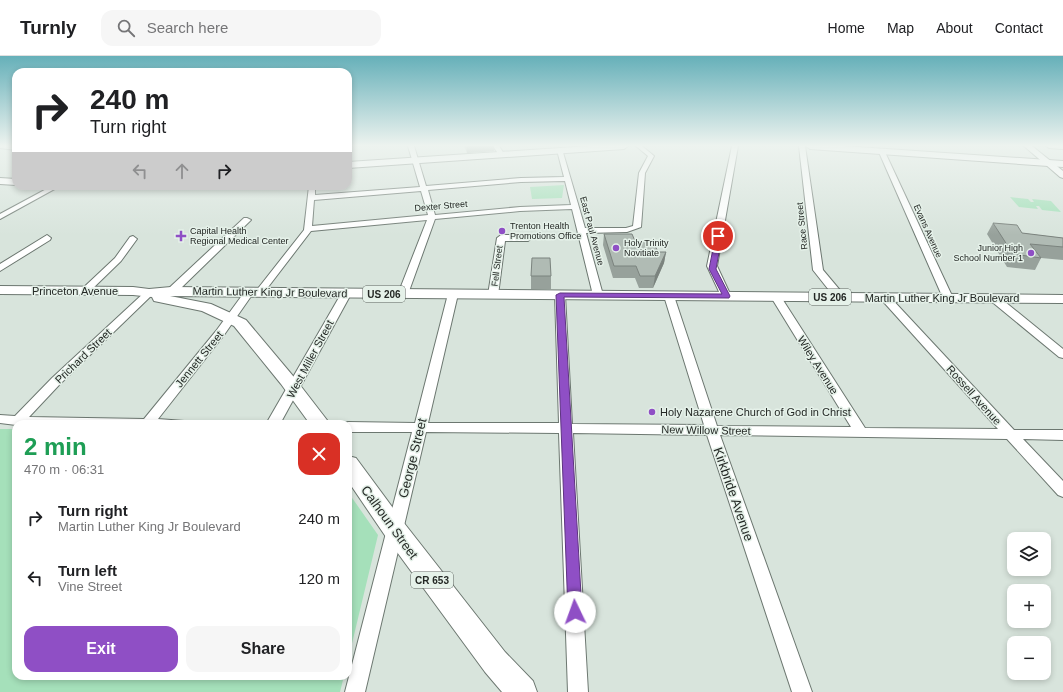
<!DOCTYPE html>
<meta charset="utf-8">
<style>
body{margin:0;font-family:Helvetica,sans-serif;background:#f6f6f6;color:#202124;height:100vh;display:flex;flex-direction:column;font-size:15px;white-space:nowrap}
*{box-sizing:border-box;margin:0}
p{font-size:13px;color:#757577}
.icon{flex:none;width:22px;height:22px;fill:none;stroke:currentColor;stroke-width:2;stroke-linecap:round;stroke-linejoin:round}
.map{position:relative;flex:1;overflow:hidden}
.sheet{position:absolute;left:12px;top:364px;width:340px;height:260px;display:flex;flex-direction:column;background:#fff;border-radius:12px;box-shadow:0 2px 6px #0003}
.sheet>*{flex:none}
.guide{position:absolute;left:12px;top:12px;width:340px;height:122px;border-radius:12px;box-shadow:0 2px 6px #0003;background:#fff;color:#202124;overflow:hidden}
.buttons{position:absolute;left:1007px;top:476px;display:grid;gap:8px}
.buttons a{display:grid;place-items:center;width:44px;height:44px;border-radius:8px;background:#fff;box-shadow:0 2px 6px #0003;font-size:20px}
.pin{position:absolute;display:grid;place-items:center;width:34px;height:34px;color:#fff;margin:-17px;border:2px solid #fff;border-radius:50%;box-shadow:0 1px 4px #0007}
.me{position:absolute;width:44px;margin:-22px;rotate:357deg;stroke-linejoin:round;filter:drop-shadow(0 0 3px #0008)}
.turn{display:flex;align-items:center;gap:14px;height:84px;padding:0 12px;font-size:18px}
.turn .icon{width:52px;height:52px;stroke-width:2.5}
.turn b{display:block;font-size:28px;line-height:34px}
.lanes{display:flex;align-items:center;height:38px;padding:0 12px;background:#0003;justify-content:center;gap:20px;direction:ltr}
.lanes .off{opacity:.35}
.round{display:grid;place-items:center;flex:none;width:42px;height:42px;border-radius:12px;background:#f6f6f6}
.overview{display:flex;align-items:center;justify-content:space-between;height:68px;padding:0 12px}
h1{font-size:24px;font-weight:800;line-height:30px;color:#1e9e55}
.action{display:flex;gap:8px;margin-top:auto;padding:8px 12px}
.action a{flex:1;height:46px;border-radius:12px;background:#8f4fc5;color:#fff;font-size:16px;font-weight:800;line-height:46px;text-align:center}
.action a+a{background:#f6f6f6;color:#202124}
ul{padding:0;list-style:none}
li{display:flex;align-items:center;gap:12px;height:60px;padding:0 12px}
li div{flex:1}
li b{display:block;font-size:15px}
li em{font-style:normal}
header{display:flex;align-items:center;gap:24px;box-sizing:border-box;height:56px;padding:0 20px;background:#fff;border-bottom:1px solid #e0e0e0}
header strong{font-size:19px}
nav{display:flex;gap:22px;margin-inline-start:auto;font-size:14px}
.search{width:280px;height:36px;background:#f6f6f6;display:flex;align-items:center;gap:10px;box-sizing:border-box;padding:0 14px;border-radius:12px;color:#757577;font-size:15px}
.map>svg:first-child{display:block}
.green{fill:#a5e0ba}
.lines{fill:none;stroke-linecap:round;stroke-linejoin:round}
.street-casing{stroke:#6c7770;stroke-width:2}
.secondary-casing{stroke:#6c7770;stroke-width:2}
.primary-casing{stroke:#6c7770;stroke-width:2}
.street{fill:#fff;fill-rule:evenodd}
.secondary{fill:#fff;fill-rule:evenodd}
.primary{fill:#fff;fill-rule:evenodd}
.wall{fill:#97a19b}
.shaded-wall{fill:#7b837e}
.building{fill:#b0bbb4;stroke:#7b837e}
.route{fill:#8f4fc5;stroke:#5d3380}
.poi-dot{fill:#8f4fc5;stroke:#e5f1e9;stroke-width:1.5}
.labels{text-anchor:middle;stroke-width:3;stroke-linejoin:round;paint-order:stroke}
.far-street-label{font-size:9px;fill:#242825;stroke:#e5f1e9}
.far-poi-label{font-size:9px;fill:#242825;stroke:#e5f1e9;text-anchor:start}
.shield{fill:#e5f1e9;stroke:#5e6460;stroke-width:1}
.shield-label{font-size:10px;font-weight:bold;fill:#242825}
.street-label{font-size:11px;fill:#242825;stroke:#e5f1e9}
.poi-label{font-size:11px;fill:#242825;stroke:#e5f1e9;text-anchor:start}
.near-street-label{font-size:13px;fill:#242825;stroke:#e5f1e9}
</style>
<header>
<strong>Turnly</strong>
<div class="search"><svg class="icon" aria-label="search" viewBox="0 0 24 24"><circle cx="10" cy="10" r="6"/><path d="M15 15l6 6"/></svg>Search here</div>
<nav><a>Home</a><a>Map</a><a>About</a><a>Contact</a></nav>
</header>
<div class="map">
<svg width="1063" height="636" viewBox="0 0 1063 636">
<rect width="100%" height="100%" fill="#d8e4dc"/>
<path class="green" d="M564 129 562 142 532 143 530 131Z
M1010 141 1028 143 1031 146H1034L1032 143 1051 145 1061 156 1042 154 1039 150H1036L1038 153 1019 151Z
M0 373H16V620H344L340 636H0Z
M348 436 378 479 348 604Z"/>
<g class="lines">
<defs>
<path id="street" d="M0 90H16V94L0 92Z
M408 90H414L426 130 521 122 564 121 557 94 562 93 585 172H626L633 170 639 117 648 100 636 90H642L654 100 645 117 641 171 627 176 586 177 603 239 598 242 593 239 572 153 520 155 435 163 408 238 403 241 398 238 427 164 311 175 262 239H256L254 237 256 235 304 174 309 130H315V139L420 131ZM565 125 571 149 520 151 435 159 428 134 521 126ZM421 135 428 159 312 170 314 144Z
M493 90H499L504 98 503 99H499Z
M732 90H738L717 210 731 240 726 243 721 240 707 210Z
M799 90H805L823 214 844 239 845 241 844 243H836L813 214Z
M1046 90H1063V93L1049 92Z
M879 93 884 94 953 242 952 244H944L943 242 878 94Z
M52 130H60L0 163V158Z
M244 162H247L251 164 180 233 174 237H168L166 235 168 233Z
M47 179 51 182 50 184 0 215V208Z
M501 179H528L532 182 528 185H505L498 239 493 242 488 239 497 182Z
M133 180 137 183 121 205 88 237H82L80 235 82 233 115 202 130 181Z
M249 233 254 236 224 279 158 363 184 365 186 368 16 369 0 367V359L15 360 52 322 146 235H152L154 237 152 239 60 328 29 361 144 363 216 275 246 234Z
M346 235 351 238 280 368H266L341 238Z
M453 235 458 238 428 367H559L555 239 560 236 565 239 572 368 704 369 664 240 669 237 674 240 717 370 851 371 771 241 776 238 781 241 865 372 998 373 880 242 881 240H889L1014 374H1063V384L1023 383 1063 425V441L1058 439 1007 383 720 379 812 636H792L707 379 573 377 588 636H568L559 377 426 376 365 636H345L412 376H348V368H343L348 366 415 367 448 238Z
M995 240 999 241 1063 293V302L1059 301 991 245 990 243 991 241Z"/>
<path id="secondary" d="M1024 90H1032L1063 115V122L1060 121Z"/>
<path id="primary" d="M590 90H628L624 93 348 112V106Z
M806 90H843L1063 105V111L810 93Z
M0 122 16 123V129L0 128Z
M0 230 133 231 149 233 171 231 1063 239V247L170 240 211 248 246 264 293 320 330 368H310L281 328 234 270 202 255 154 245 152 241 133 239 0 238Z
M348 400 356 402 404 467 505 596 533 625 537 636H502L485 616 386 481 348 425Z"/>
</defs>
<use href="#street" class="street-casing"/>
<use href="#secondary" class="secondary-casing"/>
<use href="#primary" class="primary-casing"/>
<use href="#street" class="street"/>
<use href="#secondary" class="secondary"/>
<use href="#primary" class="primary"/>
</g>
<path class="wall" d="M464 90H494V95L467 97Z
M993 167 1022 177 1063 182V204L1041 202 1035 214 1007 211 987 178Z
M604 178 635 185 658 196H666L664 207 653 232H639L635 222H613L603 189Z
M531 220H551V233H531Z"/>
<path class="shaded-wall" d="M467 90H494V95L467 97Z
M666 196 664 207 653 232 655 220Z"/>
<path class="building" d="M993 167 1017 169 1022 177 1063 182V191L1030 188 1041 202 1013 198Z
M604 178H632L635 185H653L658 196H666L655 220H640L636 210H614Z
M532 202H550L551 220H531Z"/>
<linearGradient id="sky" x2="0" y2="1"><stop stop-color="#66b0b9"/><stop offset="0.5" stop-color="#edf3ef"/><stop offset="1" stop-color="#edf3ef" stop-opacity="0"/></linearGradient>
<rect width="1063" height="179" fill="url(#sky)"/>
<path class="route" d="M716 178 722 180 716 213 730 240 729 242 564 241 582 556 580 560 575 562 570 560 568 556 556 239 560 237 722 238 709 213Z"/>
<g class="poi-dot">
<circle cx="502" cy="175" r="4"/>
<path d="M179 174h4v4h4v4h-4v4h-4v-4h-4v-4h4z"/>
<circle cx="616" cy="192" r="4"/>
<circle cx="1031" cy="197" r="4"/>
<circle cx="652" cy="356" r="4"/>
</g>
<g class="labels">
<g class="far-street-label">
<text transform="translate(441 150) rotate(-5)" y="3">Dexter Street</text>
<text transform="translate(802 170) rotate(-96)" y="3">Race Street</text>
<text transform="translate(592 175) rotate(75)" y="3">East Paul Avenue</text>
<text transform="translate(928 175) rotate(66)" y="3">Evans Avenue</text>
<text transform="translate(497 210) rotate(-83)" y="3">Fell Street</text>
</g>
<g class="far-poi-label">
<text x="510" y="173">Trenton Health<tspan x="510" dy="10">Promotions Office</tspan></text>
<text x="190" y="178">Capital Health<tspan x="190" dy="10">Regional Medical Center</tspan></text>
<text x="624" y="190">Holy Trinity<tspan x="624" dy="10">Novitiate</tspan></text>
<text x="1023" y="195" text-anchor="end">Junior High<tspan x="1023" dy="10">School Number 1</tspan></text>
</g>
<g class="shield">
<rect x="363" y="230" width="42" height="16" rx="3"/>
<rect x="809" y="233" width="42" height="16" rx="3"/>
<rect x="411" y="516" width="42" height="16" rx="3"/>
</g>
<g class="shield-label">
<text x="384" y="242">US 206</text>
<text x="830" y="245">US 206</text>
<text x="432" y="528">CR 653</text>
</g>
<g class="street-label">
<text x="75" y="239">Princeton Avenue</text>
<text transform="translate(270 236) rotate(1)" y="4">Martin Luther King Jr Boulevard</text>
<text x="942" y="246">Martin Luther King Jr Boulevard</text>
<text transform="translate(83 300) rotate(-44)" y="4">Prichard Street</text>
<text transform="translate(199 303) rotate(-51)" y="4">Jennett Street</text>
<text transform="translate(310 303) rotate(-62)" y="4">West Miller Street</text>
<text transform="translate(818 309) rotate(58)" y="4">Wiley Avenue</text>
<text transform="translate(974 339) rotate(48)" y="4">Rossell Avenue</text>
<text transform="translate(706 374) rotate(1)" y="4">New Willow Street</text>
</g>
<g class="poi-label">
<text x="660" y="360">Holy Nazarene Church of God in Christ</text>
</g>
<g class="near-street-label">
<text transform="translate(412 402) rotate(-76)" y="5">George Street</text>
<text transform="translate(734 438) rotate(71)" y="5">Kirkbride Avenue</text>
<text transform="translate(390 466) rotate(54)" y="5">Calhoun Street</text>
</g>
</g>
</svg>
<div class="buttons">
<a><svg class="icon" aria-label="layers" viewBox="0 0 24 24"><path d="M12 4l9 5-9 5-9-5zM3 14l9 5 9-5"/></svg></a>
<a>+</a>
<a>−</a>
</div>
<div class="pin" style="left:718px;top:180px;background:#d93025"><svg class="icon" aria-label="arrive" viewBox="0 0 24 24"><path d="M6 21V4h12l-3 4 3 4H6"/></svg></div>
<svg class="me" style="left:575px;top:556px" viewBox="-20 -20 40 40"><circle r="19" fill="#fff"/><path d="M0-13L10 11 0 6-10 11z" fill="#8f4fc5"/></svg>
<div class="guide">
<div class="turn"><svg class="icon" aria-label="right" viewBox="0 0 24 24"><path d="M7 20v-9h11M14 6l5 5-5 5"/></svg><div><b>240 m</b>Turn right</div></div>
<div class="lanes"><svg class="icon off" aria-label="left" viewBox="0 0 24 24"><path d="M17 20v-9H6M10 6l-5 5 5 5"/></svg><svg class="icon off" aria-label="ahead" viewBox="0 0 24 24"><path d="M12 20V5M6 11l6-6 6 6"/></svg><svg class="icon" aria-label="right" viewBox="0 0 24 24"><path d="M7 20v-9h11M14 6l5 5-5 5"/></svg></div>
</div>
<section class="sheet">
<div class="overview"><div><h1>2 min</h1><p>470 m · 06:31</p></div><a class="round" style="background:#d93025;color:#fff"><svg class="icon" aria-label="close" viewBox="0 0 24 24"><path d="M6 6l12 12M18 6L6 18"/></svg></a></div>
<ul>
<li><svg class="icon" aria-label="right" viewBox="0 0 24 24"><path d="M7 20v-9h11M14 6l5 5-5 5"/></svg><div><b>Turn right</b><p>Martin Luther King Jr Boulevard</p></div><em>240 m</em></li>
<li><svg class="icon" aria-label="left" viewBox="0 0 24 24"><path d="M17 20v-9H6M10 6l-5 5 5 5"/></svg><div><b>Turn left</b><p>Vine Street</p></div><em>120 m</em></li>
</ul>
<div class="action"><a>Exit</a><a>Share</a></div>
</section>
</div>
